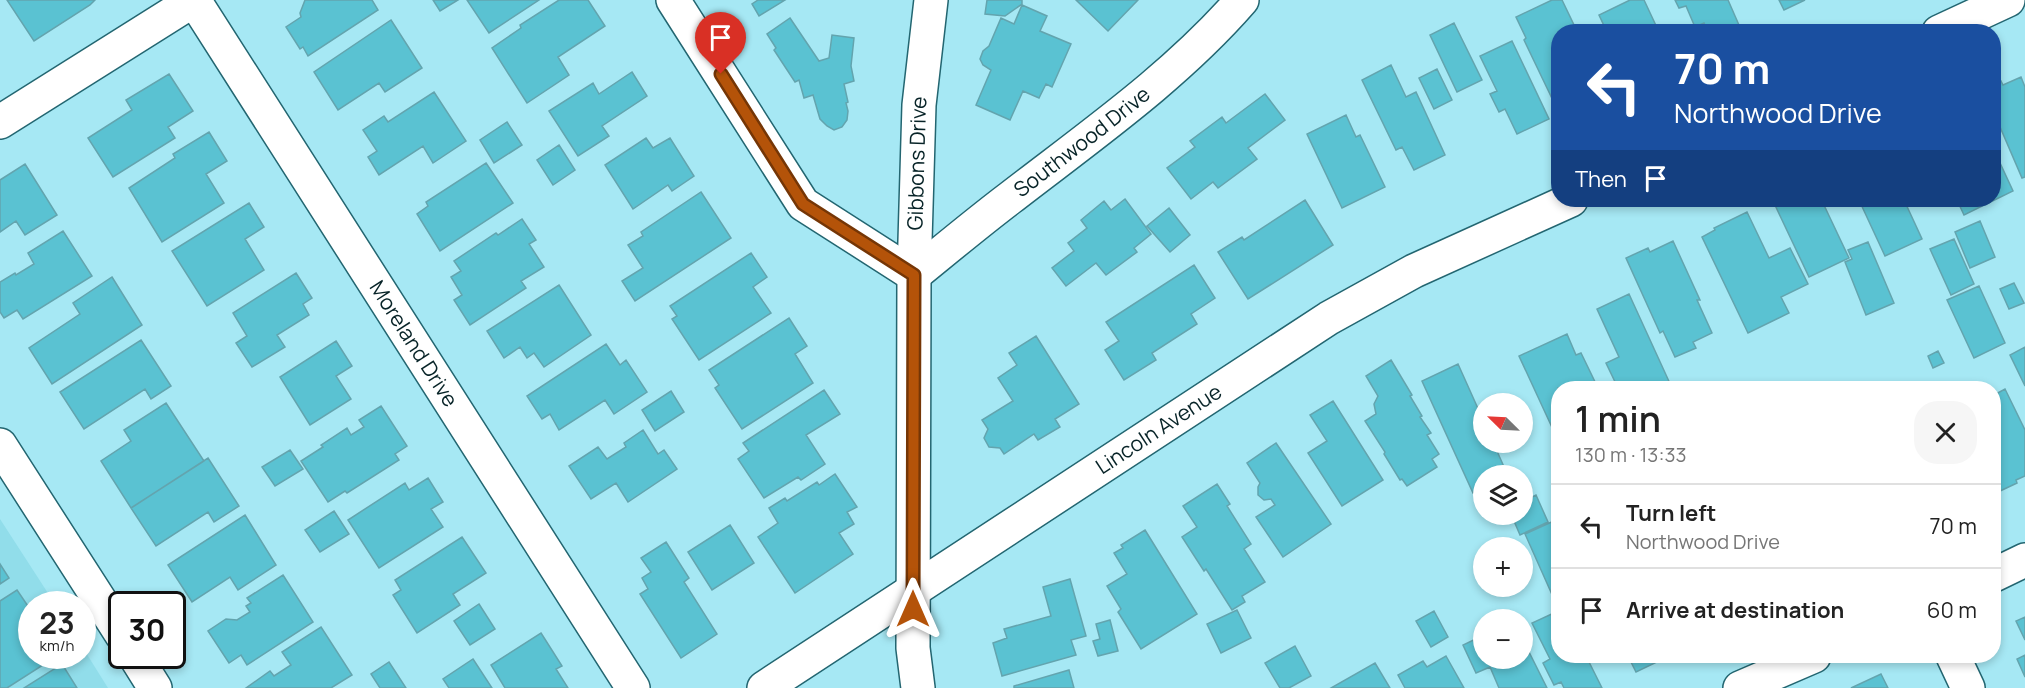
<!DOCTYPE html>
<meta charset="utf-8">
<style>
body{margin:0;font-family:Manrope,sans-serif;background:#f6f6f6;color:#222;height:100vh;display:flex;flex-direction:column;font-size:22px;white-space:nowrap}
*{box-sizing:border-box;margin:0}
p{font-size:20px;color:#767676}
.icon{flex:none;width:33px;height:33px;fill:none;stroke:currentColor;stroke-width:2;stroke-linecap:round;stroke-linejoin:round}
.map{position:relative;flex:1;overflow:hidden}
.drawer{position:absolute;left:1551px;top:381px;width:450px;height:282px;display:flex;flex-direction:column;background:#fff;border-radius:24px;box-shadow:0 3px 9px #0003}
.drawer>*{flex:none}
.top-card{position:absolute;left:1551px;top:24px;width:450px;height:183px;border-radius:24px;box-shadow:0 3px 9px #0003;background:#1a4fa0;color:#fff;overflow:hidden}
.needle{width:39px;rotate:294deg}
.fabs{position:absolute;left:1473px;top:393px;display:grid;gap:12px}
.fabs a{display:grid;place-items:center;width:60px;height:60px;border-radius:50%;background:#fff;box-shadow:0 3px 9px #0003;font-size:30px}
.speed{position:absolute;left:18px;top:591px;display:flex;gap:12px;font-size:30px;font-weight:700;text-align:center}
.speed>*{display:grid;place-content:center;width:78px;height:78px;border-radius:50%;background:#fff;box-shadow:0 3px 9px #0003;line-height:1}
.speed small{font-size:15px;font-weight:400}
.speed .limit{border:3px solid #111;border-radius:9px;background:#fff;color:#111}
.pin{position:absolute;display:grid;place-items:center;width:51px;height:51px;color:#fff;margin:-62px -26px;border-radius:50% 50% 50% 0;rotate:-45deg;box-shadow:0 0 6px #0007}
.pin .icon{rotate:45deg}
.me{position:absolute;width:66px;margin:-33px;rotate:0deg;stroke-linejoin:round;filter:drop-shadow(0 0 4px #0008)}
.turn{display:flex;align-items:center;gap:21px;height:126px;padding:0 24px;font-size:27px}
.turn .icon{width:78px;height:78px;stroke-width:2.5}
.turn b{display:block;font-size:42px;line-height:51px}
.then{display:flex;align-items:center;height:57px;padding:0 24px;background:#0003;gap:12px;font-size:22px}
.round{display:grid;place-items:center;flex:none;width:63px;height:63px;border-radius:24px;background:#f6f6f6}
.head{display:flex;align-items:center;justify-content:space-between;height:102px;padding:0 24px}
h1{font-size:36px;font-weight:600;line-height:45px}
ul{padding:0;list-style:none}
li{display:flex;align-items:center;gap:18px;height:84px;padding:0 24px;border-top:2px solid #e0e0e0}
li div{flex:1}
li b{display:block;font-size:22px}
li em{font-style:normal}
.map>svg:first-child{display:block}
.built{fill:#91ddea}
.building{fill:#5ac2d2;stroke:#63a4ae;stroke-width:1.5}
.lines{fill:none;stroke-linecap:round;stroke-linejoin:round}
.minor-casing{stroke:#236671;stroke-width:36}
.minor{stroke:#fff;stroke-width:33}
.route-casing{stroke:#753606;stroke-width:15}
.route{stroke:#b45309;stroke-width:10}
.labels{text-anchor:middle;stroke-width:4.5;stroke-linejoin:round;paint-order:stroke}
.street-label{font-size:21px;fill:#072327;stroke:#a6e8f4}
</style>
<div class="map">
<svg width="2025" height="688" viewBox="0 0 2025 688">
<rect width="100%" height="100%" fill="#a6e8f4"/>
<path class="built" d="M0 519 55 604H32V656H82L83 648 108 688H0Z"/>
<path class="building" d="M7 0H95L90 5 34 41Z
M305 0H372L378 10 308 56 303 47 300 49 286 27 301 17 300 13Z
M433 0H458L440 11Z
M467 0H539L489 33Z
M559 0H588L605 26 558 57 569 75 527 103 492 48 521 28 520 25Z
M758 0H785L759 16 752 4Z
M987 0H1022V4L1005 16 985 14Z
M1076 0H1138L1108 31Z
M1552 0H1562L1574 25 1565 29 1566 32H1558V111L1524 40 1526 38 1516 17Z
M1630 0H1644L1659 32H1607L1599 15Z
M1675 0H1728L1742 32H1708L1704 23 1695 27 1686 6 1679 8Z
M1779 0H1805L1784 10Z
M1022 5 1047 16 1040 31 1071 44 1052 87 1046 84 1039 98 1023 91 1010 120 976 105 991 70 983 65 980 59 983 51 989 46 1001 18 1014 24Z
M790 18 819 61 829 58 832 35 854 38 851 66 854 81 844 84 848 102 846 103 848 111 847 120 842 127 834 130 827 126 820 119 813 95 804 98 799 80 795 82 774 50 776 48 767 34Z
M391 20 422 68 385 92 379 83 338 110 314 72Z
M1454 23 1482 80 1457 92 1430 35Z
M1512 41 1549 119 1517 134 1505 109 1499 112 1490 94 1497 91 1480 56Z
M1391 65 1406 97 1416 92 1445 155 1414 170 1402 147 1396 150 1362 80Z
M1437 69 1452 100 1434 109 1419 78Z
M632 72 647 96 602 126 609 136 578 156 549 111 593 83 599 94Z
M169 74 193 111 168 127 175 138 113 177 88 138 132 110 126 100Z
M2021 77 2025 87V177L2022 178 1994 113V85L2001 81 2003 85Z
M434 92 466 141 433 163 423 146 379 175 368 157 377 151 363 130 384 116 388 122Z
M1265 94 1285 120 1248 148 1257 159 1218 188 1213 182 1191 199 1167 168 1195 147 1190 141 1222 117 1226 123Z
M1346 115 1356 137 1360 135 1385 187 1342 208 1307 134Z
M507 122 522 145 494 163 480 140Z
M209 132 227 161 206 174 224 203 162 242 129 188 175 158 173 154Z
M646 138 653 148 670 138 694 176 672 191 668 185 633 209 605 165Z
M559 145 575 170 553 185 537 160Z
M1994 150 2013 191 1964 215 1957 200H1994Z
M486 163 513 203 440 251 417 214 428 206 426 202Z
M25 164 57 215 25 235 16 221 0 232V180Z
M701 192 731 238 635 301 622 281 643 268 628 245 643 236 641 232Z
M1125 199 1151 234 1134 248 1137 252 1106 275 1096 263 1066 286 1052 268 1074 251 1068 243 1087 228 1081 220 1104 201 1111 210Z
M1305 200 1333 245 1248 299 1218 252 1242 237 1244 240Z
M1782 200H1825L1827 202 1823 203 1849 258 1809 277 1774 203Z
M1859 200H1904L1922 239 1885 256Z
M249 203 264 227 245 239 264 270 207 306 172 251Z
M1169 208 1190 235 1170 252 1147 226Z
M1747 212 1769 258 1790 248 1808 284 1781 297 1789 313 1748 333 1702 237 1715 230 1714 228Z
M522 219 536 240 529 244 544 267 521 281 526 288 470 325 454 300 462 295 451 277 461 271 454 261 496 233 498 235Z
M1980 221 1995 257 1970 268 1955 232Z
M63 231 92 276 23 319 17 310 4 318 0 312V282L15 273 16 275 34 264 28 253Z
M1954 239 1974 284 1951 295 1930 249Z
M1673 241 1700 300H1697L1712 333 1693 342 1696 348 1675 357 1663 331 1660 333 1626 258 1648 248 1650 252Z
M1868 242 1894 303 1866 315 1845 262 1852 259 1848 250Z
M751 253 767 277 753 287 771 313 699 360 672 319 677 316 670 306Z
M1194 265 1215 298 1191 314 1197 324 1152 353 1156 360 1124 380 1105 350 1119 341 1106 322Z
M296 273 312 298 303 304 309 315 277 335 285 347 252 367 236 343 247 336 233 313Z
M112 277 142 325 52 384 29 348 80 314 73 303Z
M2014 283 2024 303 2009 309 2000 289Z
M559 285 591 335 544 367 534 353 527 358 520 347 504 358 487 331Z
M1979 286 2005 343 1974 358 1947 300Z
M1629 294 1672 388H1618L1606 363 1619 357 1597 309Z
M789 318 807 346 795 354 813 383 742 429 715 388 719 385 709 370Z
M1567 334 1576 355 1581 353 1598 388H1558V435L1556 436 1519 356Z
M1036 336 1079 404 1055 419 1060 427 1038 440 1034 434 1004 454 1000 448 989 447 984 438 988 429 982 420 1013 401 998 378 1017 365 1009 353Z
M141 340 171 386 151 399 145 389 84 429 60 392Z
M336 341 352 366 336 376 351 399 310 425 280 377Z
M606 344 620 365 626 360 647 392 614 414 605 400 559 430 550 414 542 419 527 396Z
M2025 347V386L2010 355Z
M1938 351 1944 363 1933 368 1928 356Z
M1391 360 1412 395 1410 396 1422 416 1420 417 1431 433 1427 435 1439 454 1432 459 1437 467 1407 486 1402 479 1400 480 1384 454 1385 452 1365 421 1376 414 1374 404 1378 396 1366 376Z
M1458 364 1484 422V442H1493L1508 476H1484V488L1473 493 1422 381Z
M2005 389 2025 430V476L2016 480 2017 483 1996 493 1994 488V395Z
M824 390 840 414 806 435 825 464 801 480 798 477 764 498 738 459 749 451 743 443Z
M671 391 684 412 655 431 642 410Z
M1333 401 1383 480 1342 506 1308 453 1327 441 1310 415Z
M166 403 204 461 131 508 101 461 131 441 124 430Z
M381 406 407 446 395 454 399 460 347 493 345 491 328 502 301 461 323 447 321 445 347 428 351 435 364 427 359 420Z
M643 430 658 454 664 450 677 469 628 502 616 483 591 499 569 466 598 447 607 459 626 447 624 443Z
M1276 443 1331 524 1283 557 1256 517 1275 505 1271 499 1264 500 1258 495V487L1260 483 1247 463Z
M290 450 303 469 275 486 262 467Z
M208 458 239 506 214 522 208 512 156 546 131 508Z
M835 474 857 507 847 512 854 524 839 533 853 554 795 593 758 537 778 523 769 508 785 498 787 501 817 482 819 485Z
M428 478 443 502 431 509 443 527 379 568 348 520 405 483 409 490Z
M1217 484 1230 504 1227 506 1251 544 1244 549 1265 582 1242 596 1245 602 1232 610 1206 569 1204 571 1182 537 1197 527 1183 506Z
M1536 495 1548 522 1520 535 1511 514H1522V502Z
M334 511 349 534 320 552 305 530Z
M245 515 276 565 238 590 230 577 192 602 168 565Z
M1556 520 1558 525V608L1525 534Z
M730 525 754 563 712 590 688 552Z
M1145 530 1197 614 1141 649 1118 612 1121 609 1107 586 1127 574 1114 553 1123 548 1121 545Z
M462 537 486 573 453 594 460 605 417 633 393 595 401 590 395 580Z
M666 542 689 578 684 582 717 634 681 658 640 594 648 589 642 578 651 572 641 558Z
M0 564 9 578 0 584Z
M283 575 313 622 247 665 241 655 229 663 208 631 226 619 237 620 250 612 246 606 251 603 247 598Z
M1070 579 1086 636 1071 640 1076 655 1002 676 993 643 1007 638 1004 629 1051 616 1043 587Z
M17 590 32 612V656H57L7 688H0V601Z
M479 604 495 629 470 645 454 621Z
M1237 610 1251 638 1221 653 1207 624Z
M1434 611 1448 637 1431 647 1416 621Z
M1556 612 1558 616V656H1586L1602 688H1564L1561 682 1554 685 1543 663 1550 659 1532 623Z
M2025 617V640L2016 621Z
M1110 620 1118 651 1098 656 1093 641 1100 639 1096 624Z
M321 627 352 675 331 688H246L270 671 274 676 291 665 282 652Z
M541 633 562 666 556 669 568 688H505L491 665Z
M1484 635V658H1522V638L1547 688H1499L1490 667 1476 673 1463 645Z
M1295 646 1311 676 1289 688H1280L1265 663Z
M2025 655V677L2017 659Z
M1446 656 1464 688H1405L1398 675 1423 661 1427 667Z
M1628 656H1654L1657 662 1636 672Z
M473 659 492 688H449L443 679Z
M389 662 406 688H380L371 674Z
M1375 663 1390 688H1331Z
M62 664 77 688H24Z
M1069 670 1074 688H1014V686Z
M1881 674 1888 688H1851Z"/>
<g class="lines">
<defs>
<g id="minor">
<path id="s1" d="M194 0 633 688"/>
<path id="s2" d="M673 0 803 204 914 275C946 249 977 223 1010 198 1090 136 1175 77 1242 0"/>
<path d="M1939 32 2008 0"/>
<path d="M0 122 194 0"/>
<path d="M0 445 122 635"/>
<path d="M1994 575 2025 560"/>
<path d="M135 656 155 688"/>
<path d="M1953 656 1968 688"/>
<path id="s3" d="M764 688 1329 318 1414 271 1571 200"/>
<path id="s4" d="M918 688 913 648 914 275 919 105 931 0"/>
<path d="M1740 688 1814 656"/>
</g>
</defs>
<use href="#minor" class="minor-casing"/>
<use href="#minor" class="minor"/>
</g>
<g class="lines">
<defs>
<path id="route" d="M721 74 803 204 914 275 913 609"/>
</defs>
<use href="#route" class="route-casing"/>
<use href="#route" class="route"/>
</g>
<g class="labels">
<g class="street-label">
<text dy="7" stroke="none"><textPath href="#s2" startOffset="588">Southwood Drive</textPath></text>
<text dy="7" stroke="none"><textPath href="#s4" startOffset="525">Gibbons Drive</textPath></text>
<text dy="7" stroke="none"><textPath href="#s1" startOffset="408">Moreland Drive</textPath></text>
<text dy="7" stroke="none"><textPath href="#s3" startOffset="472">Lincoln Avenue</textPath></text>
</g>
</g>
</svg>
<div class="fabs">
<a><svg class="needle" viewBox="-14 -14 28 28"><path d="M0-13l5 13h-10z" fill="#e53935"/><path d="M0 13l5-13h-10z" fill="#767676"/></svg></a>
<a><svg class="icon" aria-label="layers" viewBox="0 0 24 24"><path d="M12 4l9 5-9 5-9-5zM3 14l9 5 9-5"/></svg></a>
<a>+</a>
<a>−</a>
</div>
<div class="speed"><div>23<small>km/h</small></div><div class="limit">30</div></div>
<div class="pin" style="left:721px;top:74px;background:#d93025"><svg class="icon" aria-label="arrive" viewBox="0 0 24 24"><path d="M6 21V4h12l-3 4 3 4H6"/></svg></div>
<svg class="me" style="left:913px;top:609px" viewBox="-20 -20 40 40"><path d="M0-17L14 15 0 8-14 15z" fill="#b45309" stroke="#fff" stroke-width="4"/></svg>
<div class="top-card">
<div class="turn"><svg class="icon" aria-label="left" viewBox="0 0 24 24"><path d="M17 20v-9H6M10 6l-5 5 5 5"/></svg><div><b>70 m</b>Northwood Drive</div></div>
<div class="then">Then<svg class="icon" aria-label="arrive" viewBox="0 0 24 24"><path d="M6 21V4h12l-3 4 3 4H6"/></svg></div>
</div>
<section class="drawer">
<div class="head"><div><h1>1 min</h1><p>130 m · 13:33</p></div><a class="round"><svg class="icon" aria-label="close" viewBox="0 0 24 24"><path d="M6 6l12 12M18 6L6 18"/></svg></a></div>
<ul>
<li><svg class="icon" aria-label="left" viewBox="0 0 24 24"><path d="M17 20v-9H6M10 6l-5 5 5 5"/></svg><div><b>Turn left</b><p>Northwood Drive</p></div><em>70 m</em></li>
<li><svg class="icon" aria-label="arrive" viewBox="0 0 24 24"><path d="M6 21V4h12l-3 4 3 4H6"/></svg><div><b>Arrive at destination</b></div><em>60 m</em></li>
</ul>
</section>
</div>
